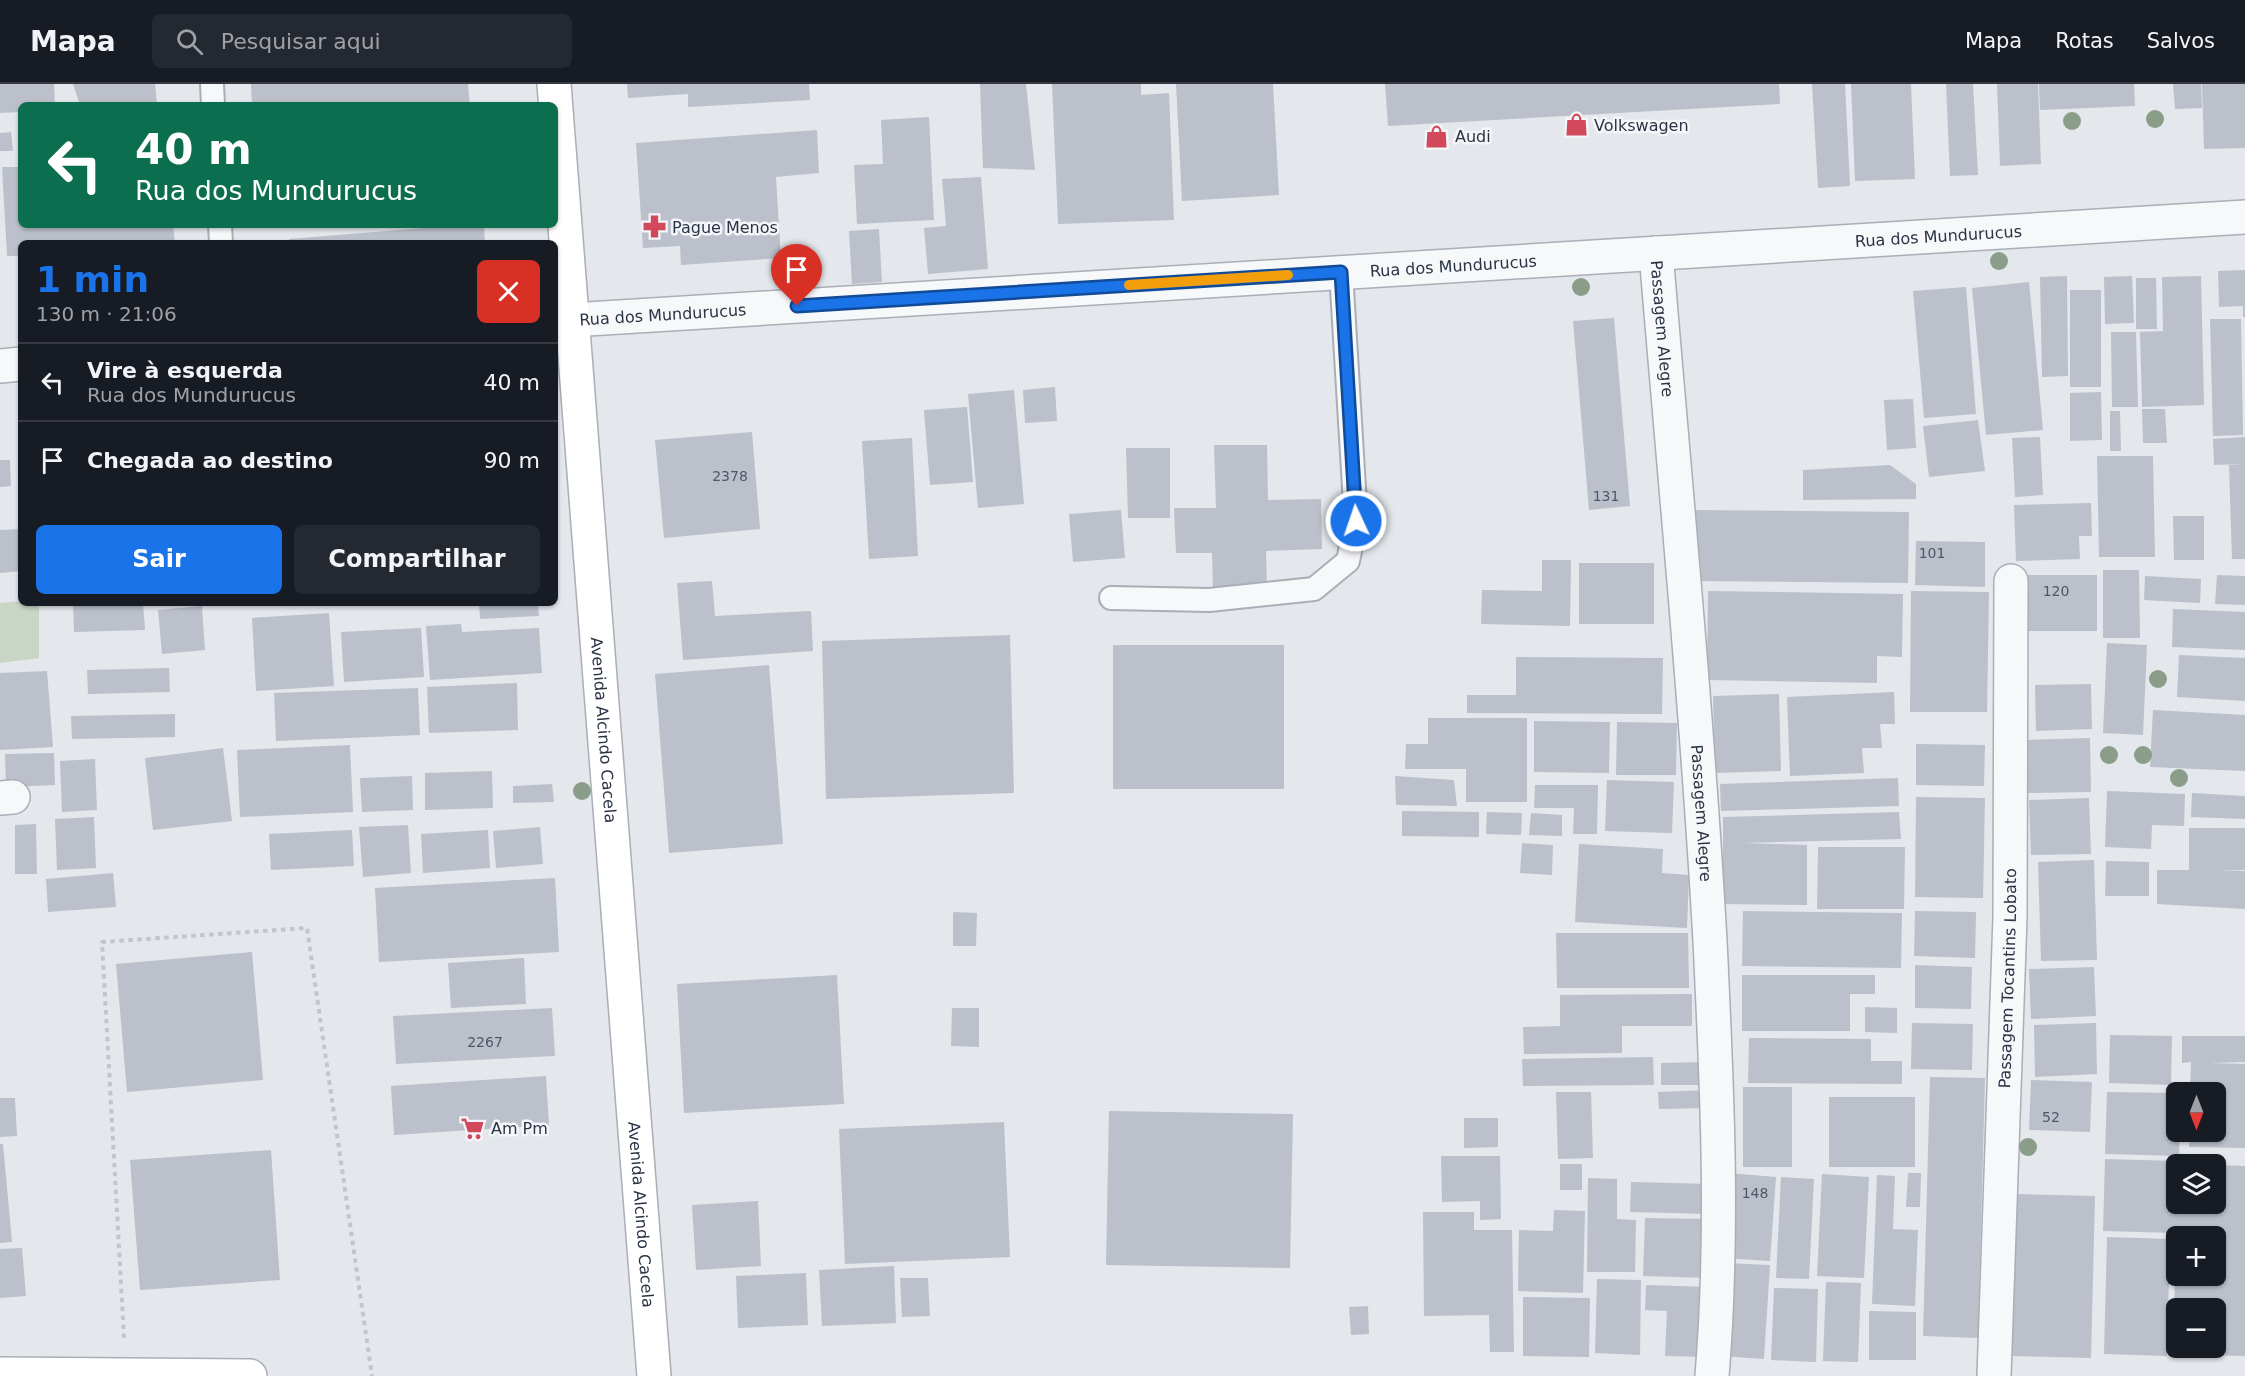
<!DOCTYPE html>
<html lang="pt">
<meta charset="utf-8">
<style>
body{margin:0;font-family:"DejaVu Sans",sans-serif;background:#242831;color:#f1f3f6;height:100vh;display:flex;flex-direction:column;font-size:22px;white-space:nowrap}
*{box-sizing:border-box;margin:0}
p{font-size:20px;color:#9ea1a6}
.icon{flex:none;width:33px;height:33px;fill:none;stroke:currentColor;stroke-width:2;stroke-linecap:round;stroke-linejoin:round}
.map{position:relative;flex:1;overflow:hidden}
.details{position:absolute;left:18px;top:156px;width:540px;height:366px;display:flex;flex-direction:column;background:#171b24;border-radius:9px;box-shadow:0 2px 4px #0004}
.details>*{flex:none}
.top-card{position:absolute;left:18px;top:18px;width:540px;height:126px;border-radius:9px;box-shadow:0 2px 4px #0004;background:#0b6e4f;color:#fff;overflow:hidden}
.needle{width:39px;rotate:180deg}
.tools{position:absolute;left:2166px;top:998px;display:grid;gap:12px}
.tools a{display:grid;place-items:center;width:60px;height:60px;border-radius:9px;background:#171b24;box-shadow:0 2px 4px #0004;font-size:30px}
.pin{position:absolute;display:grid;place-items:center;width:51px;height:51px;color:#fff;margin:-62px -26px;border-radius:50% 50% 50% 0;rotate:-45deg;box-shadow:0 0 6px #0007}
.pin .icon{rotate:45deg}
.me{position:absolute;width:66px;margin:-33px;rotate:357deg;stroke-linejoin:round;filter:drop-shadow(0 0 4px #0008)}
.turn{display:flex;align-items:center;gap:21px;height:126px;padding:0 18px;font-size:27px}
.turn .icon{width:78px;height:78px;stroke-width:2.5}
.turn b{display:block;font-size:42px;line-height:51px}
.round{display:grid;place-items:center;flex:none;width:63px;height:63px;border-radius:9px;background:#242831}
.overview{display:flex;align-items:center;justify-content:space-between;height:102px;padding:0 18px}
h1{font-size:36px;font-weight:600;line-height:45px;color:#1a73e8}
.primary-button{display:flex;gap:12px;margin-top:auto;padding:12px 18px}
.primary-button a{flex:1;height:69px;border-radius:9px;background:#1a73e8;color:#fff;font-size:24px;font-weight:600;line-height:69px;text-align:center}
.primary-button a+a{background:#242831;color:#f1f3f6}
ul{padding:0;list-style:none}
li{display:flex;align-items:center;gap:18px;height:78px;padding:0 18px;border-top:2px solid #363941}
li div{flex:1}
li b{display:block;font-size:22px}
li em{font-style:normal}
header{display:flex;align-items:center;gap:36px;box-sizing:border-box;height:84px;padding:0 30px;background:#171b24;border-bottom:2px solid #363941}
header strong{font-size:28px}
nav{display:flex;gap:33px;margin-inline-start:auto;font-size:21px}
.search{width:420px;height:54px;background:#242831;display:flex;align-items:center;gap:15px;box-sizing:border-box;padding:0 21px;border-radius:9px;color:#9ea1a6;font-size:22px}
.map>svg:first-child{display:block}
.green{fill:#c9d6c5}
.building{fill:#bbc0ca;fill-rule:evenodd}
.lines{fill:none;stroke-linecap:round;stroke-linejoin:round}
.service-casing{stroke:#a9aeb7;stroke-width:26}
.minor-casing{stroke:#a9aeb7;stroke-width:36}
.tertiary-casing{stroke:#a9aeb7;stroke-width:36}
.secondary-casing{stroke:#a9aeb7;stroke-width:36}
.path{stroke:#c2c5cb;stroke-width:4;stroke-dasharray:4.5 4.5;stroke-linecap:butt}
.service{stroke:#f7f8fa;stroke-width:22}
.minor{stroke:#f7f8fa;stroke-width:33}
.tertiary{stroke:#f7f8fa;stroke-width:33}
.secondary{stroke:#fff;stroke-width:33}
.tree{fill:#899d89}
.route-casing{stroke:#114b97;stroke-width:15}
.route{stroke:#1a73e8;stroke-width:10}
.slow{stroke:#f59e0b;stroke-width:10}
.labels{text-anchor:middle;stroke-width:5;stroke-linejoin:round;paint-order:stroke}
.number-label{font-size:14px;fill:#4f5766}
.poi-label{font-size:16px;fill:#2b3445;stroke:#f4f6f9;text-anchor:start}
.street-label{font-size:16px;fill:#2b3445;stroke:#f4f6f9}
</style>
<header>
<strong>Mapa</strong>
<div class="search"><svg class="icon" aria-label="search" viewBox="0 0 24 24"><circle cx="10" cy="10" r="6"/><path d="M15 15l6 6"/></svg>Pesquisar aqui</div>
<nav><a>Mapa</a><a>Rotas</a><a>Salvos</a></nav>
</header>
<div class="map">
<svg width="2245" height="1292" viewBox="0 0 2245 1292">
<rect width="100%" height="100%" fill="#e4e7ec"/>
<path class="green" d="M21 517V519H39V574L0 579V519Z"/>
<path class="building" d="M0 0H54L55 21H21V28L0 29Z
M73 0H155L157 21H80Z
M251 0H468L470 21H252Z
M627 0H809L810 16 688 23V10L628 14Z
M980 0H1026L1035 86 983 84Z
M1052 0H1141V11L1169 9 1174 136 1058 140Z
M1176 0H1273L1279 111 1182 117Z
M1385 0H1779L1780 20 1388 42Z
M1812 0H1845L1850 102 1818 104Z
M1851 0H1911L1915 95 1855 97Z
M1946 0H1973L1978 91 1950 92Z
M1997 0H2038L2041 80 2000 82Z
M2039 0H2134L2135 22 2040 26Z
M2173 0H2201L2202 24 2175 25Z
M2202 0H2245V64L2204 65Z
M929 33 934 136 857 140 854 81 883 80 881 36Z
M817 46 819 89 776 93 781 174 681 181 680 162 643 164 636 59Z
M11 48 13 67H0V49Z
M2 83H21V141H173L175 159H21V172H7Z
M981 93 988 185 928 190 924 144 946 142 942 95Z
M460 141H484L485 159H289V155Z
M879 145 882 198 852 200 849 147Z
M2245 186V233H2243V222L2219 223 2218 187Z
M2067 192 2068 292 2042 293 2040 193Z
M2132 192 2134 239 2105 240 2104 193Z
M2201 192 2204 321 2142 323 2140 248 2163 247 2162 193Z
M2136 194H2156L2157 245H2136Z
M2029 198 2043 346 1986 351 1972 204Z
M1966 203 1976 330 1924 334 1913 207Z
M2070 206H2101V303H2070Z
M1614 234 1630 422 1589 426 1573 237Z
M2210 235H2241L2243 351 2213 352Z
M2111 248H2136L2138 323H2112Z
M1055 303 1057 337 1025 339 1023 306Z
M1014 306 1024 420 978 424 968 310Z
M2101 308 2102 356 2070 357V309Z
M1913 315 1916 364 1887 366 1884 316Z
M967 323 973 398 930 401 924 326Z
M2142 325H2165L2167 359H2143Z
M2110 327H2120L2121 367H2110Z
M1978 336 1985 387 1929 393 1923 342Z
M752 348 760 445 664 454 655 356Z
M2040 353 2043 411 2015 413 2012 354Z
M2245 353V475H2232L2229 381 2242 380 2214 381 2213 355Z
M912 354 918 472 869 475 862 357Z
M1214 361H1267L1268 416 1321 415 1322 465 1266 467 1267 505 1213 506 1212 469H1176L1174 424H1216Z
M1126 364H1170V434H1128Z
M2097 372H2153L2155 473H2099Z
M0 376H10L11 402 0 403Z
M1890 381 1916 400V415L1803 416V386Z
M2091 419 2092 452H2079L2080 475 2016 477 2014 421Z
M1121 426 1125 474 1073 478 1069 430Z
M1691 426 1909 428 1908 499 1690 497Z
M2173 432H2204V476H2174Z
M21 445V487L0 489V446Z
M1916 457 1985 458V503L1915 501Z
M1542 476H1571L1570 542 1481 540 1482 506 1542 507Z
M1579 479H1654V540H1579Z
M2103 486H2139L2140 554H2103Z
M2021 491H2097V547H2022Z
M2217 491 2245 492V521L2215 520Z
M2145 492 2201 495 2200 519 2144 516Z
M712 497 715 532 811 527 813 567 683 576 677 499Z
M1708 507 1903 510 1902 573 1877 572V599L1707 596Z
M1911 507 1989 508 1987 628H1910Z
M73 519H143L145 546 74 548Z
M479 519H538L539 532 480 535Z
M202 522 205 566 162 570 158 526Z
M2173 525 2245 528V566L2172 563Z
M329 529 334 602 256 607 252 534Z
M461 540 462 548 539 544 542 589 430 596 426 542Z
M421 544 424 593 344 598 341 548Z
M1010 551 1014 709 826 715 822 557Z
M2107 559 2147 561 2143 651 2103 649Z
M1113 561H1284V705H1113Z
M2179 571 2245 574V617L2177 613Z
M1516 573 1663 574 1662 630 1467 629V611H1516Z
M769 581 783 760 669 769 655 590Z
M169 584 170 608 88 610 87 586Z
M47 587 53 663 0 666V589Z
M517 599 518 646 429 649 427 603Z
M2091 600 2092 645 2036 647 2035 601Z
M418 604 420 651 276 657 274 609Z
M1894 608 1895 640H1880L1882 664H1862L1864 689 1790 692 1787 613Z
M1779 610 1781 687 1715 689 1713 612Z
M2153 626 2245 631V687L2150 683Z
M175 630V653L72 655 71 632Z
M1428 634H1527V718H1466V685H1405L1406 660H1428Z
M1534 637 1610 638 1609 689 1534 688Z
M1617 638 1677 639 1676 691H1616Z
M2090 654 2091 708 2028 709 2026 656Z
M1916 660 1985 661 1984 702 1916 701Z
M350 661 353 728 240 733 237 666Z
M223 664 232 737 153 746 145 674Z
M54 669 55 701 6 703 5 670Z
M95 675 97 726 62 728 60 677Z
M492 687 493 724 425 726V689Z
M412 692 413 726 362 728 360 694Z
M1395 692 1454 696 1457 722 1396 721Z
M1898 694 1899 722 1721 727 1720 700Z
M1607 696 1674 698 1672 749 1605 747Z
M552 700 554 718 513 719V702Z
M1535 701H1598L1597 750H1573L1574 724H1534Z
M2107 707 2185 710 2184 742 2152 741 2151 765 2105 763Z
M2192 709 2245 712V735L2191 733Z
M1916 713 1985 714 1983 814 1915 813Z
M2089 714 2091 770 2031 771 2029 716Z
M1402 727 1479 728V753L1402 752Z
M1487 728 1522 729 1521 751 1486 750Z
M1899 728 1901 755 1743 759 1807 761V821L1723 820V733Z
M1531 729 1562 731V752L1529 751Z
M94 733 96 784 57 786 55 735Z
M36 740 37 790H15V741Z
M408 741 411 789 363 793 359 743Z
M540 743 543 780 496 784 493 747Z
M2189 744H2245V786L2218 787H2245V825L2157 820V786H2189Z
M352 746 354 782 271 786 269 750Z
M488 746 490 784 423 789 421 750Z
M1522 759 1553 761 1552 791 1520 789Z
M1579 760 1663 765 1662 789 1689 791 1687 844 1575 838Z
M1818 763H1905L1904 825H1817Z
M2094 776 2097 876 2041 877 2038 778Z
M2106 777 2149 778V812H2105Z
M113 789 116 823 48 828 46 795Z
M555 794 559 868 379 878 375 804Z
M1743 827 1902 829 1901 884 1742 882Z
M1915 827 1976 828 1975 874 1914 872Z
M953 828 977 829 976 862H953Z
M1556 849H1688L1689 904H1557Z
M252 868 263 996 127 1008 116 880Z
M524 874 526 920 451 924 448 879Z
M1915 881 1972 883 1971 925 1915 924Z
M2094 883 2096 932 2031 935 2029 885Z
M837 891 844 1020 684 1029 677 900Z
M1742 891H1875V910H1850V947H1742Z
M1692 910V942H1622V969L1524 970 1523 943 1560 942V911Z
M1865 923 1897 924V949L1865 948Z
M552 924 555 972 396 980 393 932Z
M952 924H979V963L951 962Z
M1912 939 1973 940 1972 986 1911 985Z
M2096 939 2097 990 2035 993 2034 941Z
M2110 951 2172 952 2171 1001 2109 999Z
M2182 952H2245V978L2209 979 2245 980V1064L2189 1063V1047H2216V1008H2190L2191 978 2182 979Z
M1749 954 1871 955V977H1902V1000L1748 999Z
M1653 973 1654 1001 1523 1002 1522 975Z
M1706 978V1001H1661V979Z
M546 992 549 1041 394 1051 391 1002Z
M1930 993 1985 994 1978 1254 1923 1252Z
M2031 996 2092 998 2090 1048 2029 1046Z
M1743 1003H1792V1083H1743Z
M1708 1006 1709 1024 1659 1025 1658 1008Z
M1556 1008H1591L1593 1074 1558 1075Z
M2107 1008 2176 1009V1047H2180L2179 1072 2105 1070Z
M1829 1013H1915V1083H1829Z
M0 1014H15L17 1052 0 1053Z
M1109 1027 1293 1030 1290 1184 1106 1181Z
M1464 1034H1498V1063L1464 1064Z
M1004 1038 1010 1173 845 1180 839 1045Z
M0 1060H3L12 1158 0 1159Z
M271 1066 280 1196 140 1206 130 1076Z
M1441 1072H1500L1501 1135 1480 1136V1117L1442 1118Z
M2105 1075 2178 1077 2176 1080V1119H2216V1081L2245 1082V1272L2173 1270 2175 1191H2216V1152H2176V1149L2103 1147ZM2176 1224H2216V1263H2176Z
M1560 1080H1582V1106H1560Z
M1728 1089 1776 1093 1770 1177 1722 1174Z
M1908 1089H1921L1920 1123H1906Z
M1822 1090 1869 1093 1864 1194 1817 1192Z
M1877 1091 1895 1092 1893 1145 1918 1146 1915 1222 1872 1220Z
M1781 1093 1814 1095 1809 1195 1776 1194Z
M1588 1094 1617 1095V1135L1636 1136 1635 1188H1587Z
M1631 1098 1710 1100 1709 1130 1630 1128Z
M2017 1110 2095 1112 2091 1274 2012 1272Z
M758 1117 761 1182 696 1186 692 1121Z
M1554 1126 1585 1127 1583 1209 1518 1207 1519 1146 1553 1147Z
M1423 1128H1474V1146H1512L1514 1268H1490L1489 1231 1424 1232Z
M1645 1134 1711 1135 1709 1194 1643 1192Z
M2107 1153 2170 1155 2167 1272 2104 1270Z
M22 1164 26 1212 0 1214V1165Z
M1726 1179 1770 1181 1764 1275 1720 1272Z
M894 1182 896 1239 822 1242 819 1186Z
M806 1189 808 1241 738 1244 736 1192Z
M900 1194H928L930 1232 902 1233Z
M1597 1195 1641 1196 1640 1271 1595 1269Z
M1826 1198 1861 1199 1858 1278 1823 1277Z
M1646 1201 1710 1203 1708 1273 1665 1272 1667 1227 1645 1226Z
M1774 1204 1818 1205 1816 1278 1771 1276Z
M1523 1213 1590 1214 1589 1273 1523 1272Z
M1368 1222 1369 1250 1351 1251 1349 1223Z
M1869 1227 1916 1228V1276H1869Z"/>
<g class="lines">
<defs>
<path id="service" d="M212 0 213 21
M220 141 221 159
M1111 514 1209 516 1314 505 1348 477 1356 437 1341 188"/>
<g id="minor">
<path id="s1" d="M1656 169C1675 398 1697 627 1710 857 1717 1001 1724 1148 1712 1292"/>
<path d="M0 714 13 713"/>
<path id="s2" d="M1994 1292 2010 833 2011 497"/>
</g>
<g id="tertiary">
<path id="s3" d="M555 237 2245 133"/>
<path d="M0 282 21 280"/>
</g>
<g id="secondary">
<path id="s4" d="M554 0 654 1292"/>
<path d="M0 1290 250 1292"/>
</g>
</defs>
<use href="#service" class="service-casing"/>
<use href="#minor" class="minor-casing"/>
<use href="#tertiary" class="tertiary-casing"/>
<use href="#secondary" class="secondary-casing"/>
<path class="path" d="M124 1254 102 858 307 844 372 1292"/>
<use href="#service" class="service"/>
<use href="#minor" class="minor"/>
<use href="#tertiary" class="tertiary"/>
<use href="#secondary" class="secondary"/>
</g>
<g class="tree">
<circle cx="2155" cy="35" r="9"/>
<circle cx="2072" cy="37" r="9"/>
<circle cx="1999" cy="177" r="9"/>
<circle cx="1581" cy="203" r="9"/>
<circle cx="2158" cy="595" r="9"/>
<circle cx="2109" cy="671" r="9"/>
<circle cx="2143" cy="671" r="9"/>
<circle cx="2179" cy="694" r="9"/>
<circle cx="582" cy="707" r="9"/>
<circle cx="2028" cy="1063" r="9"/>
</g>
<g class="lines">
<defs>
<path id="route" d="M797 222 1341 188 1356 437"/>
</defs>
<use href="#route" class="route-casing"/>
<use href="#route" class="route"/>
<path class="slow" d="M1129 201 1288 191"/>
</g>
<defs>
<symbol id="shop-bare" viewBox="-9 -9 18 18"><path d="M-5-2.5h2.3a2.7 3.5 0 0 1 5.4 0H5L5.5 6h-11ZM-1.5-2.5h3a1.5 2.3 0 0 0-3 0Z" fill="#d1495b" stroke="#f4f6f9" stroke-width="2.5" paint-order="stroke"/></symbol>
<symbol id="pharmacy-bare" viewBox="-9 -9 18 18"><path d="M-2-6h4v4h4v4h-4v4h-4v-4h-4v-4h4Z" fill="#d1495b" stroke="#f4f6f9" stroke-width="2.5" paint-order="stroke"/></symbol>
<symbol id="supermarket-bare" viewBox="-9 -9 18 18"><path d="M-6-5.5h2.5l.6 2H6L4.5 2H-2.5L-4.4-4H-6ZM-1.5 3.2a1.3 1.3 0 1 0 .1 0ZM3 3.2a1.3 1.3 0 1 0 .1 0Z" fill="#d1495b" stroke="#f4f6f9" stroke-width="2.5" paint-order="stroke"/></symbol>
</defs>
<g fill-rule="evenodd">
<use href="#shop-bare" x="1560" y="24" width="33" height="33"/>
<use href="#shop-bare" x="1420" y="36" width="33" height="33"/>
<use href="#pharmacy-bare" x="638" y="126" width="33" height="33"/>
<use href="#supermarket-bare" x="456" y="1028" width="33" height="33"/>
</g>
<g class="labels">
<g class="number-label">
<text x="730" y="397">2378</text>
<text x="1606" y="417">131</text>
<text x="1932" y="474">101</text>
<text x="2056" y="512">120</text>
<text x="485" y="963">2267</text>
<text x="2051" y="1038">52</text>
<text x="1755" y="1114">148</text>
</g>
<g class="poi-label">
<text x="1594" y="47">Volkswagen</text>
<text x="1455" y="58">Audi</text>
<text x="672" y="149">Pague Menos</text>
<text x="491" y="1050">Am Pm</text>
</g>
<g class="street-label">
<text dy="6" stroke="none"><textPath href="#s3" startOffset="1386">Rua dos Mundurucus</textPath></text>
<text dy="6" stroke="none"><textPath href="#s3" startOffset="900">Rua dos Mundurucus</textPath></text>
<text dy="6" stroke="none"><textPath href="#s3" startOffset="108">Rua dos Mundurucus</textPath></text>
<text dy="6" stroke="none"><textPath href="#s1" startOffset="76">Passagem Alegre</textPath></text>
<text dy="6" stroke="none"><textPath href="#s4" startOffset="648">Avenida Alcindo Cacela</textPath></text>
<text dy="6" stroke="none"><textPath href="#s1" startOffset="562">Passagem Alegre</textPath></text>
<text dy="6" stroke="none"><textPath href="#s2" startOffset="398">Passagem Tocantins Lobato</textPath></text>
<text dy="6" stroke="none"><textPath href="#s4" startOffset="1134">Avenida Alcindo Cacela</textPath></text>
</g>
</g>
</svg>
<div class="tools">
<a><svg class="needle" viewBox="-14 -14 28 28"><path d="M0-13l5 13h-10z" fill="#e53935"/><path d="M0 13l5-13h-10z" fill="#9ea1a6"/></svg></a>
<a><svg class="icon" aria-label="layers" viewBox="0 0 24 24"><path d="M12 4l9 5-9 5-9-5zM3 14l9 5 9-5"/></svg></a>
<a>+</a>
<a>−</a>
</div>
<div class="pin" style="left:797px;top:222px;background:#d93025"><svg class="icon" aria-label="arrive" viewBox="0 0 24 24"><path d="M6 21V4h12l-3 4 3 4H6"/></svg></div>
<svg class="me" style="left:1356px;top:437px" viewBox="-20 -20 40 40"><circle r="17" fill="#1a73e8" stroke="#fff" stroke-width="3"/><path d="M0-11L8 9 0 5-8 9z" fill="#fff"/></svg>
<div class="top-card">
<div class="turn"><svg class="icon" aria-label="left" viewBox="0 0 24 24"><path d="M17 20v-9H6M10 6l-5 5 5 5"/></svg><div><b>40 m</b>Rua dos Mundurucus</div></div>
</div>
<section class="details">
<div class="overview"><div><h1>1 min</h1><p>130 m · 21:06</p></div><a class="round" style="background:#d93025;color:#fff"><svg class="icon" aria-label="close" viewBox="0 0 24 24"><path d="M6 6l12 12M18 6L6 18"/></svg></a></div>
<ul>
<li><svg class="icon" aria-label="left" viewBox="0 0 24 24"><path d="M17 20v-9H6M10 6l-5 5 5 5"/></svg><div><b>Vire à esquerda</b><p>Rua dos Mundurucus</p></div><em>40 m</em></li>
<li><svg class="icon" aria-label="arrive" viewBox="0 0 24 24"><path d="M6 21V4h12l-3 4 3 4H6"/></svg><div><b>Chegada ao destino</b></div><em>90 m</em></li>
</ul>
<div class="primary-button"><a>Sair</a><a>Compartilhar</a></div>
</section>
</div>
